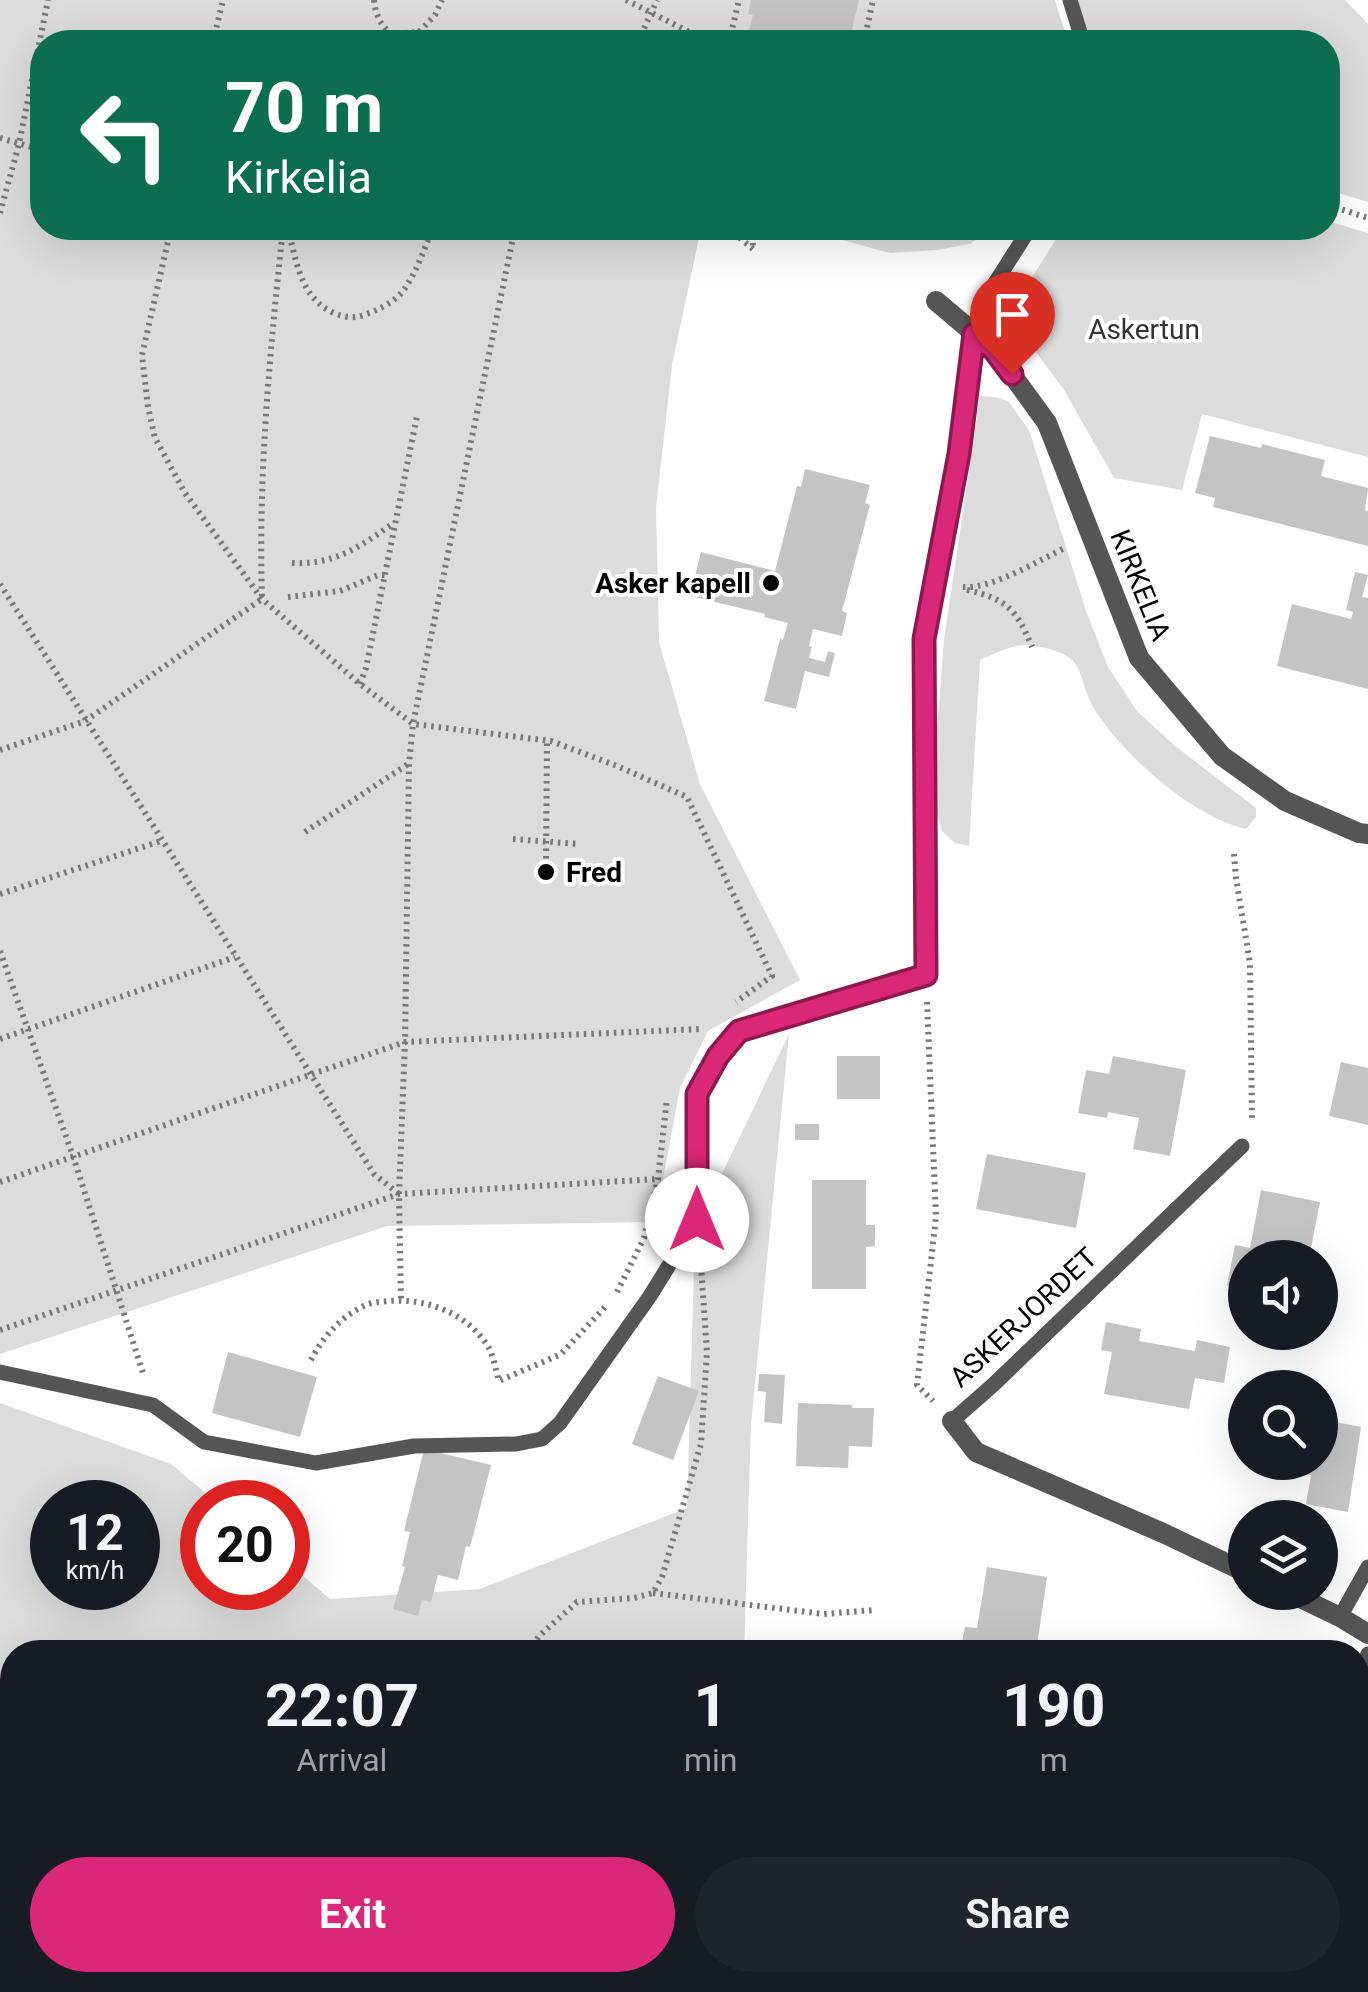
<!DOCTYPE html>
<style>
body{margin:0;font-family:Roboto,sans-serif;background:#20242c;color:#f1f3f6;height:100vh;display:flex;flex-direction:column;font-size:38px;white-space:nowrap}
*{box-sizing:border-box;margin:0}
p{font-size:32px;color:#9ea1a6}
.icon{flex:none;width:55px;height:55px;fill:none;stroke:currentColor;stroke-width:2;stroke-linecap:round;stroke-linejoin:round}
.map{position:relative;flex:1;overflow:hidden}
.side{position:absolute;left:0px;top:1640px;width:1370px;height:352px;display:flex;flex-direction:column;background:#171b24;border-radius:40px 40px 0 0;box-shadow:0 10px 40px #0002}
.side>*{flex:none}
.top-card{position:absolute;left:30px;top:30px;width:1310px;height:210px;border-radius:40px;box-shadow:0 10px 40px #0002;background:#0b6e4f;color:#fff;overflow:hidden}
.buttons{position:absolute;left:1228px;top:1240px;display:grid;gap:20px}
.buttons a{display:grid;place-items:center;width:110px;height:110px;border-radius:50%;background:#171b24;box-shadow:0 10px 40px #0002;font-size:50px}
.speed{position:absolute;left:30px;top:1480px;display:flex;gap:20px;font-size:50px;font-weight:700;text-align:center}
.speed>*{display:grid;place-content:center;width:130px;height:130px;border-radius:50%;background:#171b24;box-shadow:0 10px 40px #0002;line-height:1}
.speed small{font-size:25px;font-weight:400}
.speed .limit{border:15px solid #d22;background:#fff;color:#111}
.pin{position:absolute;display:grid;place-items:center;width:85px;height:85px;color:#fff;margin:-102px -42px;border-radius:50% 50% 50% 0;rotate:-45deg;box-shadow:0 0 10px #0007}
.pin .icon{rotate:45deg}
.me{position:absolute;width:110px;margin:-55px;rotate:0deg;stroke-linejoin:round;filter:drop-shadow(0 0 8px #0008)}
.turn{display:flex;align-items:center;gap:35px;height:210px;padding:0 30px;font-size:45px}
.turn .icon{width:130px;height:130px;stroke-width:2.5}
.turn b{display:block;font-size:70px;line-height:85px}
.eta{display:flex;justify-content:space-evenly;align-items:center;height:170px;text-align:center}
.eta b{font-size:60px;font-weight:700;line-height:70px}
.primary-button{display:flex;gap:20px;margin-top:auto;padding:20px 30px}
.primary-button a{flex:1;height:115px;border-radius:60px;background:#db2777;color:#fff;font-size:40px;font-weight:700;line-height:115px;text-align:center}
.primary-button a+a{background:#20242c;color:#f1f3f6}
.map>svg:first-child{display:block}
.green{fill:#dcdcdc;fill-rule:evenodd}
.lines{fill:none;stroke-linecap:round;stroke-linejoin:round}
.river{stroke:#a3a3a3;stroke-width:70}
.building{fill:#c4c4c4}
.path{stroke:#777;stroke-width:6;stroke-dasharray:2.5 5;stroke-linecap:butt}
.service{stroke:#555;stroke-width:15}
.minor{stroke:#555;stroke-width:20}
.route-casing{stroke:#8e194d;stroke-width:25}
.route{stroke:#db2777;stroke-width:18}
.poi-dot{fill:#000;stroke:#fff;stroke-width:4}
.labels{text-anchor:middle;stroke-width:8;stroke-linejoin:round;paint-order:stroke}
.park-label{font-size:28px;fill:#333;stroke:#fff}
.poi-label{font-size:28px;font-weight:bold;fill:#000;stroke:#fff;text-anchor:end}
.street-label{font-size:28px;fill:#000;stroke:#fff}
</style>
<div class="map">
<svg width="1368" height="1992" viewBox="0 0 1368 1992">
<rect width="100%" height="100%" fill="#fff"/>
<path class="green" d="M0 0H1055L1068 42H42V228H701L672 365 656 508 659 642 700 784 800 980 708 1031 680 1088 655 1222 387 1226 0 1354Z
M1076 0H1345L1368 24V202L1328 190V42H1087Z
M1328 221 1368 233V457L1202 414 1182 490 1114 478 1064 390 1013 321 1012 309 1063 228H1328Z
M798 228H992L970 244 937 250 890 253Z
M980 396 995 397 1008 401 1029 430 1086 611 1108 667 1137 711 1175 746 1256 808V817L1246 829C1192 817 1119 752 1092 705 1084 692 1083 673 1074 662 1065 650 1030 643 1016 646 1004 649 991 655 980 660L969 846 955 843 942 831 935 808 934 768 944 640Z
M789 1034 751 1424 744 1652H12V1850L0 1845V1403L171 1464 216 1502H202V1588H288V1563L330 1599 480 1589 687 1508 695 1230ZM52 1502H138V1588H52Z
M257 1980H1080L1106 1992H265Z"/>
<g class="lines">
<path class="river" d="M0 1782 12 1784
M351 1980 369 1992"/>
</g>
<path class="building" d="M751 0H859L850 38 842 36 841 42H768L747 38 753 15 748 14Z
M1210 436 1261 448 1262 444 1325 460 1321 476 1368 488 1365 510 1368 511V546L1213 507 1215 498 1195 493Z
M805 469 870 485 865 503 870 505 842 611 847 613 842 636 813 629 809 646 812 647 809 658 825 662 828 651 835 653 829 677 805 671 796 709 764 701 780 639 783 640 788 623 764 617 765 614 690 596 701 552 775 571 797 486 801 487Z
M1355 572 1368 575 1362 597 1368 598V689L1277 666 1292 604 1351 619 1353 612 1346 610Z
M837 1056H880V1099H837Z
M1113 1056 1186 1070 1170 1156 1133 1149 1139 1118 1108 1112 1107 1118 1078 1113 1086 1070 1109 1074Z
M1341 1062 1368 1068V1125L1329 1116Z
M795 1124H819V1140H795Z
M987 1154 1086 1173 1076 1228 976 1209Z
M812 1180H866V1225H875V1246L866 1247V1289H812Z
M1261 1190 1320 1202 1309 1258H1245V1289L1227 1286 1235 1245 1250 1248Z
M1106 1322 1141 1329 1139 1341 1195 1351 1197 1340 1230 1347 1224 1383 1195 1378 1189 1409 1104 1394 1112 1352 1101 1350Z
M228 1352 317 1377 300 1437 212 1413Z
M759 1374 785 1375 782 1424 764 1422 766 1392 758 1391Z
M658 1376 699 1391 673 1460 632 1444Z
M798 1403 852 1405V1408H874L872 1447 849 1446 848 1468 796 1466Z
M1320 1419 1361 1427 1348 1512 1306 1504 1311 1475 1254 1464V1462H1320Z
M424 1449 491 1465 470 1547 466 1546 458 1580 438 1575 431 1602 422 1600 418 1616 393 1609 405 1567 402 1566 410 1532 404 1531Z
M987 1567 1047 1577 1036 1652H960L965 1627 977 1628Z
M1358 1816 1368 1819V1856L1358 1854Z
M1358 1897 1368 1898V1992H1317L1318 1980H1358Z
M0 1958 12 1960V1980H22L20 1992H0Z
M1181 1980H1232L1229 1992H1178Z"/>
<g class="lines">
<path class="path" d="M374 0C376 21 386 33 405 42
M626 0 709 42
M213 42 223 0
M377 42 389 34 419 32 435 15 442 0
M638 42 657 0
M729 42 739 0
M864 42 873 0
M0 138 42 150
M1328 205 1368 218
M0 213 19 144 48 0
M171 228 142 355 148 407 155 438 185 493 262 599 360 684 413 724 551 741 617 766 687 797 772 976 736 1002
M288 228C296 260 300 298 334 313 344 317 353 319 364 315 378 310 393 303 403 291 417 272 424 249 433 228
M728 228 753 249
M752 228 753 249
M292 563C333 565 358 548 391 525L395 524
M0 584 374 1174 399 1194 401 1300
M963 587C993 589 1039 560 1067 547
M967 590C1007 599 1017 610 1032 647
M288 597 340 591 378 575H385
M360 684 366 668 417 416
M0 750 85 721 262 599C258 474 270 351 283 228
M305 832 408 764
M513 839 578 844
M1234 854 1236 878 1250 963 1252 1122
M546 866 547 740
M0 894 161 841
M0 951 73 1156 144 1376
M927 1002 936 1217 917 1385 933 1401
M0 1039 235 957
M0 1182 405 1042 700 1029
M399 1194 405 1042 409 764 413 724 515 228
M617 1292 644 1238 658 1179 667 1098
M0 1330 399 1194 658 1179
M311 1360C323 1337 341 1316 366 1305 372 1302 381 1302 389 1301 428 1298 470 1314 490 1350 494 1359 496 1371 499 1381L561 1354 606 1306
M653 1593 824 1614 875 1610
M529 1652 539 1636 577 1602 634 1598 653 1593 662 1577 701 1444 707 1352 701 1266
M289 1980 300 1992"/>
<path class="service" d="M1070 0 1083 42
M974 334 995 283 1030 228
M0 1372 153 1405 204 1442 316 1463 414 1446 516 1444 542 1439 560 1423 650 1296 697 1220V1095L718 1056 739 1031 926 975
M952 1421 993 1385 1242 1146
M1340 1617 1368 1567
M1358 1678 1368 1654"/>
<path class="minor" d="M936 301 994 350 1047 423 1139 658 1222 756 1285 801 1359 833 1368 834
M926 975 924 639 959 454 974 334
M952 1421 976 1452 1163 1533 1245 1572
M1288 1592 1340 1617 1368 1634
M0 1896 12 1898
M193 1980 209 1992"/>
</g>
<g class="lines">
<defs>
<path id="route" d="M697 1220V1094L718 1056 739 1031 926 975 924 639 959 454 974 334 994 350 1012 374"/>
</defs>
<use href="#route" class="route-casing"/>
<use href="#route" class="route"/>
</g>
<g class="poi-dot">
<circle cx="771" cy="583" r="10"/>
<circle cx="546" cy="872" r="10"/>
</g>
<g class="labels">
<g class="park-label">
<text x="1144" y="339">Askertun</text>
</g>
<g class="poi-label">
<text x="751" y="593">Asker kapell</text>
<text x="566" y="882" text-anchor="start">Fred</text>
</g>
<g class="street-label">
<text transform="translate(1141 585) rotate(68)" y="10">KIRKELIA</text>
<text transform="translate(1023 1317) rotate(-43)" y="10">ASKERJORDET</text>
</g>
</g>
</svg>
<div class="buttons">
<a><svg class="icon" aria-label="sound" viewBox="0 0 24 24"><path d="M4 9h4l5-4v14l-5-4H4zM17 9q2 3 0 6"/></svg></a>
<a><svg class="icon" aria-label="search" viewBox="0 0 24 24"><circle cx="10" cy="10" r="6"/><path d="M15 15l6 6"/></svg></a>
<a><svg class="icon" aria-label="layers" viewBox="0 0 24 24"><path d="M12 4l9 5-9 5-9-5zM3 14l9 5 9-5"/></svg></a>
</div>
<div class="speed"><div>12<small>km/h</small></div><div class="limit">20</div></div>
<div class="pin" style="left:1012px;top:374px;background:#d93025"><svg class="icon" aria-label="arrive" viewBox="0 0 24 24"><path d="M6 21V4h12l-3 4 3 4H6"/></svg></div>
<svg class="me" style="left:697px;top:1220px" viewBox="-20 -20 40 40"><circle r="19" fill="#fff"/><path d="M0-13L10 11 0 6-10 11z" fill="#db2777"/></svg>
<div class="top-card">
<div class="turn"><svg class="icon" aria-label="left" viewBox="0 0 24 24"><path d="M17 20v-9H6M10 6l-5 5 5 5"/></svg><div><b>70 m</b>Kirkelia</div></div>
</div>
<section class="side">
<div class="eta">
<div><b>22:07</b><p>Arrival</p></div>
<div><b>1</b><p>min</p></div>
<div><b>190</b><p>m</p></div>
</div>
<div class="primary-button"><a>Exit</a><a>Share</a></div>
</section>
</div>
